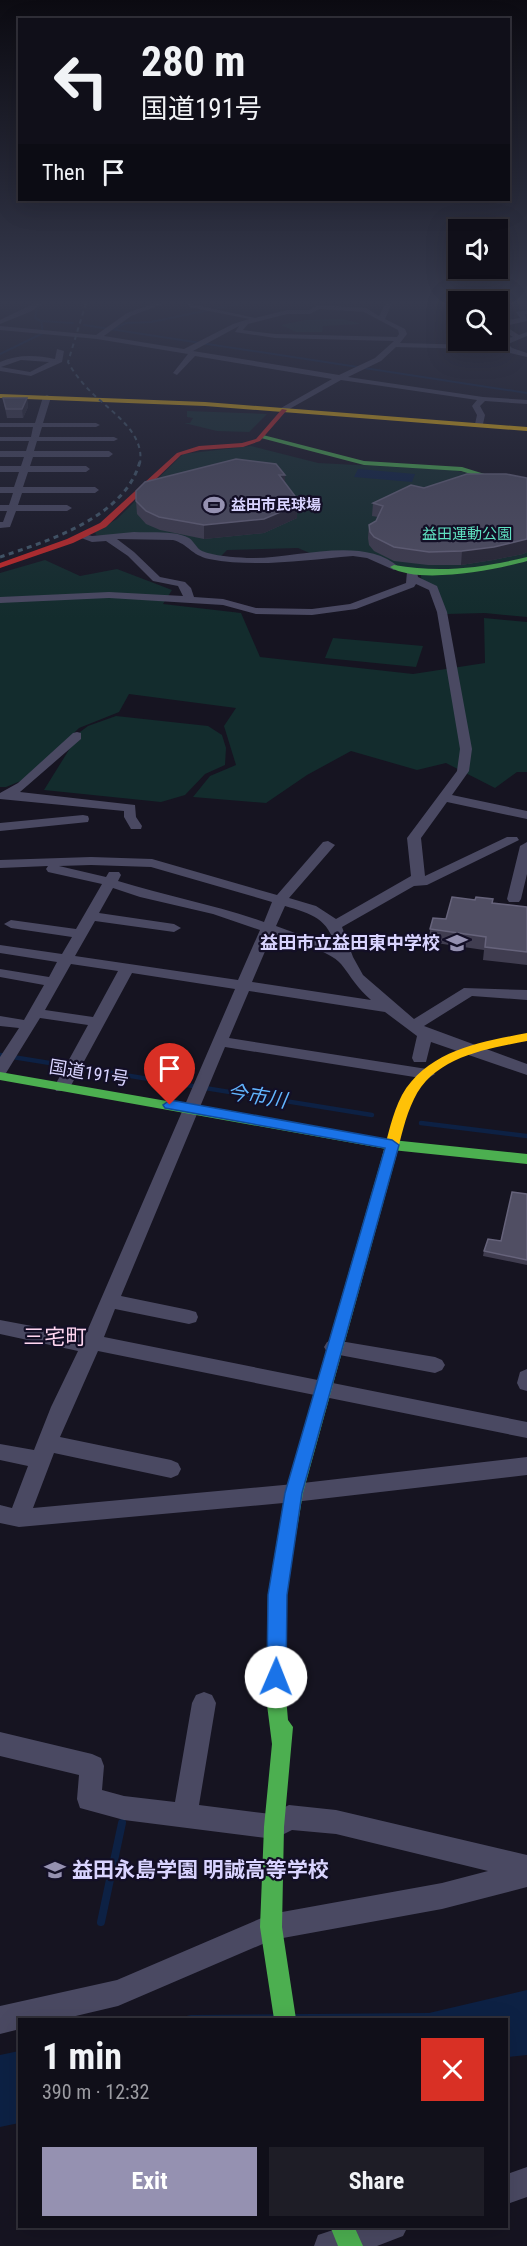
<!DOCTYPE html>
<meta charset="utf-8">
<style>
body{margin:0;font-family:"Roboto Condensed","Noto Sans JP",sans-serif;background:#1e1d26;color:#f1f3f6;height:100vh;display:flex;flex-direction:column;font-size:22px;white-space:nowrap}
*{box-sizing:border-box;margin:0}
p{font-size:20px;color:#9c9ca2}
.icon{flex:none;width:33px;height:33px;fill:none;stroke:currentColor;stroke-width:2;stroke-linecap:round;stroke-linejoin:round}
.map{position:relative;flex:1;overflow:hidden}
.details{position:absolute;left:18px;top:2018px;width:490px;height:210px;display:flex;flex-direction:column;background:#100f19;border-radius:0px;box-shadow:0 6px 24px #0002,0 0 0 2px #302f38}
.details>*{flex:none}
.banner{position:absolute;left:18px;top:18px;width:492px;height:183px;border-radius:0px;box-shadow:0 6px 24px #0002,0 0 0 2px #302f38;background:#100f19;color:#f1f3f6;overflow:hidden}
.controls{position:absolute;left:448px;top:219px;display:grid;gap:12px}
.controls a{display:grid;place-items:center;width:60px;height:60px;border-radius:0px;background:#100f19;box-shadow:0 6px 24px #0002,0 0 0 2px #302f38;font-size:30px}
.pin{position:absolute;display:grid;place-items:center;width:51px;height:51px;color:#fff;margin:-62px -26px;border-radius:50% 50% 50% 0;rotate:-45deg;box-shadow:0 0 6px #0007}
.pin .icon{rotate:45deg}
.me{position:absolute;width:66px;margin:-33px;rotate:1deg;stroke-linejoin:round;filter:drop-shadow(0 0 4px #0008)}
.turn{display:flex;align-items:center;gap:21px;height:126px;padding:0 24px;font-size:27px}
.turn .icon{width:78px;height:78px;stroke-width:2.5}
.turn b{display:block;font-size:42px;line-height:51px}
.then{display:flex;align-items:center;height:57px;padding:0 24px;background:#0003;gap:12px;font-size:22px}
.round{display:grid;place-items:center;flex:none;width:63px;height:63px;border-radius:0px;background:#1e1d26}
.head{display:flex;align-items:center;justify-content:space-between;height:102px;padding:0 24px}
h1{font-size:36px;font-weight:700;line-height:45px}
.primary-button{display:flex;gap:12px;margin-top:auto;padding:12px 24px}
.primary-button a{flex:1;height:69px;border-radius:0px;background:#9591b1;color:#fff;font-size:24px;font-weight:700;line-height:69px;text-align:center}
.primary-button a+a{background:#1e1d26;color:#f1f3f6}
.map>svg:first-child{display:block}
.green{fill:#132c2d}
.water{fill:#0d2144}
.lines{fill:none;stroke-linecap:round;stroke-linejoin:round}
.stream-far2{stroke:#0d2144;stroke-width:2}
.stream-far1{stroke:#0d2144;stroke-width:4.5}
.stream{stroke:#0d2144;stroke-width:8}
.street{fill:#4a4962;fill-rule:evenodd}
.fast{fill:#4caf50;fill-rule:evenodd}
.slow{fill:#ffc107;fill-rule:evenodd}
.jam{fill:#c62828;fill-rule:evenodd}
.rail-far1{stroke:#43596b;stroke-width:2;stroke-dasharray:4.5 4;stroke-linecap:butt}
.rail{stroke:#43596b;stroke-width:3;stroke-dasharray:5 4.5;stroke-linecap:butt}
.wall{fill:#403d50}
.shaded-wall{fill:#282635}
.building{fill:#504e63;stroke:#66637b;stroke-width:1.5}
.route{fill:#1a73e8;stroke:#114b97;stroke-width:1.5}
.labels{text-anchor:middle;stroke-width:4.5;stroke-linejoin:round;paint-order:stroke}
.far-poi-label{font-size:15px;font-weight:bold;fill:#d9d4ff;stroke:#130f26;text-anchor:start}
.far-park-label{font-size:15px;fill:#5fe0c0;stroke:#130f26}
.poi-label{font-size:18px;font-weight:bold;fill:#d9d4ff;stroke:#130f26;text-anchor:end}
.street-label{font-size:18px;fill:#d9d4ff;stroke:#130f26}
.water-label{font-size:20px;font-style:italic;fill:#62b6ff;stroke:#130f26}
.quarter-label{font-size:21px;fill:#ffd6f0;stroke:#130f26}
.near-poi-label{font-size:21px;font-weight:bold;fill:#d9d4ff;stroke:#130f26;text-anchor:start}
</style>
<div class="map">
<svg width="527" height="2246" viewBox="0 0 527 2246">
<rect width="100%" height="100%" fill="#161421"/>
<path class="green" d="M343 319 361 324 323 326 322 332H296L281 325 305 320Z
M187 411 267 414 249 432 217 431 184 423H190L193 418 187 417Z
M251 446 318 463 453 470 527 486V617L485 613 447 614 437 588 422 582 420 570 398 566 372 555 312 554 298 548 227 550 220 557 199 551 188 540 96 535 95 532 117 519 183 454Z
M45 560 80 576 117 569 172 590 163 604 241 613 260 657 413 674 485 663 484 618 527 622V772H517L495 788 446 763 417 770 351 751 307 775 266 803 193 797 210 776 236 765 224 726 236 708 129 694 119 712 79 728 28 778 6 787H0V573Z
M333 638 423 646 416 667 325 658Z
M116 716 208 726 222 735 226 748 225 765 205 774 185 795 161 802 44 790 80 732 88 726Z"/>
<path class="water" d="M358 469H359L415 474 412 482 354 477Z
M527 1990V2055L507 2057V2019H172L191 2015 429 2013Z
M19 2051V2123L0 2127V2055Z"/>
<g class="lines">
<path class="stream-far2" d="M41 321 73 323
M84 325 527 393
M116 328 126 323 151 322 243 303
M0 354 43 333 41 321 35 318 37 308 43 303"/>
<path class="stream-far1" d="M0 1055 372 1115
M421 1123 527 1136"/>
<path class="stream" d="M101 1922 122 1823"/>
<path class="street" d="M35 303H43L32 311 0 324V320Z
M155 303H165L131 316 104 336 184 349 233 324 249 319 189 307 187 303 255 318 287 310H309L318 305 366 308 379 316 386 303H392L385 319 405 329 407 334 400 343 475 345 513 337 499 328V325L508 320 520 318 516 312 527 310V314H525L527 321 505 326 519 335 527 332V336L508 344 512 348 527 353V357L506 352 501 345 475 349 396 347 381 361 348 377 483 397 527 400V404L485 401 480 406 485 415 483 424 479 426 475 424 477 415 472 406 477 400 341 380 284 412 280 410 281 408 332 379 195 356 177 375 173 373 188 354 97 339 0 330V326L96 335 127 313ZM319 309 364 312 398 330 399 334 397 337 275 334 243 330 248 324 287 314H310ZM239 326 235 332 275 338 394 341 375 358 339 375 193 351Z
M57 349 64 351 62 362 31 376 0 371V362C18 354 36 355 55 359ZM21 360 49 362 30 372 1 367Z
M47 395 51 397 43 423H96L100 425 96 427H42L39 437H114L118 439 114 441H37L34 451H109L113 454 109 457H33L30 466H86L90 469 86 472H28L23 487H95L99 490 95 493H22L18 505H67L72 508 67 511H16L10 527 0 528V522H3L7 511H0V505H9L13 493H0V487H14L19 472H0V466H21L24 457H0V451H26L29 441H0V437H31L33 427H0V423H35L43 397Z
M134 532C150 533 175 530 189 538 194 541 196 548 202 551 214 556 233 557 247 558 292 560 362 534 399 567L394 570 367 558 353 556C305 560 256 568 209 559 191 555 188 544 173 540L117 539 134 552 160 577 185 582 191 588 194 597 223 599 256 608 312 609 350 604 406 583 407 572 412 569 417 572 418 577 437 586 447 612 472 749 469 771 452 795 527 811V819L447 802 421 838 425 876 507 837H517L519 840 427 885 414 886 342 927 353 957 363 975 414 1019 464 988 527 990V1000L472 996 424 1026 527 1064V1075L431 1042 426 1062H414L412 1058 417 1036 385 1012 249 991 229 1038 427 1069 435 1074 427 1079 225 1047 121 1296 189 1310 196 1312 198 1317 196 1322 189 1324 115 1309 104 1337 527 1422V1438L98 1351 60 1437 171 1460 178 1463 181 1469 178 1475 171 1478 54 1453 33 1508 294 1484 527 1457V1475L294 1502 19 1527 0 1523V1505L12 1508 28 1466 0 1460V1444L34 1450 51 1407 78 1351 0 1334V1320L85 1336 235 989 132 973 68 1091H56L54 1087 88 1025 40 1018 6 1073 0 1074V1057L19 1028 0 1026V1016L24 1020 44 985 0 977V969L49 977 57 962 0 953V945L62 954 72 937 11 928 4 924 11 920 76 929 102 884 48 872 46 869 48 866 0 868V860L91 857 152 859 277 895 323 842 328 841 335 845 289 898 316 906 336 919 411 876 407 838 457 771 460 749 437 612 429 590 416 584 414 587 356 609 312 615 256 614 223 605 109 598 0 603V597L109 592 183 596 178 586 153 581 128 556 106 541 92 542 76 536 81 533 92 536ZM91 865 151 867 272 902 264 922C216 905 166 896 118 881L121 875 119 872H109L106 877 59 866ZM113 888 140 897 213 914 260 930 238 980 75 956 95 921 174 932 181 928 174 924 99 913ZM285 906C312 914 328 918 336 948L276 926ZM272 935C290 941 330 950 341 964 352 978 357 988 371 1000L252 982ZM71 964 118 971 93 1017 45 1010Z
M77 732 81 733V739L20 792 135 805 136 817 142 826 141 829H131L124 817V811L0 799V793L18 783 73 733Z
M83 815 88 816 89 819 88 822 0 831V823Z
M527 842V874L521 899 519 902H509L507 899 520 846Z
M334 1340 435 1357 442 1360 445 1365 442 1370 435 1373 334 1354 327 1352 324 1347 327 1342Z
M527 1369V1391L520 1389 517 1383 520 1372Z
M204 1692 212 1695 216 1703 199 1805 271 1814 289 1805 336 1810 527 1855V1887L442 1909 272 1940 118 2006 63 2019H20V2029L0 2034V2006L117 1980 271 1914 442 1883 488 1871 336 1834 292 1830 274 1839 124 1820 80 1808 77 1799 79 1775 0 1756V1732L92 1754 101 1758 104 1766 102 1790 124 1796 175 1802 192 1703 196 1695Z
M527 2167V2197L507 2204V2174Z
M345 2226H408L403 2236 377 2246H314L318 2235Z"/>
<path class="fast" d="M263 435 364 461 462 467 491 476 527 483V487L490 480 461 471 364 465 261 438Z
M527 557V561C496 570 418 585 390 567L394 565C440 573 482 568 527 557Z
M0 1072 392 1140 527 1154V1164L392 1150 0 1080Z
M389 1152 396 1157 303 1493 286 1595V1697L288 1720 293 1727 284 1827 282 1927 296 2019H274L260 1927 264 1827 272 1744 266 1697 268 1595 285 1493 382 1157Z
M330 2226H354L363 2246H338Z"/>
<path class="slow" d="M0 394 205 402 527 427V431L205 406 0 398Z
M527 1033V1041C486 1049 434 1057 414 1099 405 1117 401 1138 396 1157L389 1162 384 1160 382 1157C388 1136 392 1114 402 1095 428 1050 481 1042 527 1033Z"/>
<path class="jam" d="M282 409 287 410 260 441 243 447 200 450 181 455 106 527 73 543 0 568V563L67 539 100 523 177 453 199 446 242 443 256 439Z"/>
<path class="rail-far1" d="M86 303 68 362C74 373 82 383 91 392 110 411 145 432 140 463"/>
<path class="rail" d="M0 557C48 541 126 517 140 461"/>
</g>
<path class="wall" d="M3 398H27L28 407 23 418H7Z
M527 478V552L523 554 493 560 461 565H428L394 561 374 551 369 545 368 538 369 525 376 521 378 517 372 516 373 503 424 488Z
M285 482 297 505V518L264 533 204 539 160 530 146 524 137 514 136 501Z
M492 903 527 907V965L483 960 484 950 429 942 430 929 446 919Z
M527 1194V1265L483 1256 484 1251 501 1241Z"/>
<path class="shaded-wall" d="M27 398 28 407 23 418 22 409Z
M279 475H285V487Z
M297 505V518L264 533 204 539V525Z
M527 539V552L523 554 493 560 461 565 462 551Z"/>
<path class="building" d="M3 398H27L22 409H6Z
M236 459 276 464 285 475H279L295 496 297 505 264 519 204 525 159 517 146 511 136 501V491L145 482Z
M467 474H506L527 478V539L494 547 462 551 429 552 394 547 374 537 370 532 369 525 376 521 383 506 373 503 411 485 424 488Z
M452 897 475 900 476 897 493 899 492 903 527 907V952L485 947 486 937 430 929 433 918 446 919Z
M512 1192 527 1194V1260L484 1251 488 1239 501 1241Z"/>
<linearGradient id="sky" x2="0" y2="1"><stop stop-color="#0c0b12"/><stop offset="0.49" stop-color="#363a4e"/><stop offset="1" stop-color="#363a4e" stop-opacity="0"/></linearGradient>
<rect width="527" height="618" fill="url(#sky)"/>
<path class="route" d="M170 1100 392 1140 399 1145 302 1493 287 1595 286 1677 283 1683 276 1686 270 1683 267 1677 268 1595 285 1493 385 1148 165 1108 163 1105Z"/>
<defs>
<symbol id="stadium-bare" viewBox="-9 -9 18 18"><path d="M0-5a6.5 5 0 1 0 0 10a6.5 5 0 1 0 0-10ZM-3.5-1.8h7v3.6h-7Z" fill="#9591b1" stroke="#130f26" stroke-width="2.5" paint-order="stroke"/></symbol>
<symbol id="school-bare" viewBox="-9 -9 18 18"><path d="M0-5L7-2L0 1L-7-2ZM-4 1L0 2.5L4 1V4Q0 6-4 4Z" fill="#9591b1" stroke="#130f26" stroke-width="2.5" paint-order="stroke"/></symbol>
</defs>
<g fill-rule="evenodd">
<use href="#stadium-bare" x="199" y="490" width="30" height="30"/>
<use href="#school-bare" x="442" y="928" width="30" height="30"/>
<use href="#school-bare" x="40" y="1855" width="30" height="30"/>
</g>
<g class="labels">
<g class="far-poi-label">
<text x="231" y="510">益田市民球場</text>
</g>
<g class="far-park-label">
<text x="467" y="539">益田運動公園</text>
</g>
<g class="poi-label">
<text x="440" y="949">益田市立益田東中学校</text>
</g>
<g class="street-label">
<text transform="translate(89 1073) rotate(9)" y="6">国道191号</text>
</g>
<g class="water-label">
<text transform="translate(257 1096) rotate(9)" y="7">今市川</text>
</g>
<g class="quarter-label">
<text x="55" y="1344">三宅町</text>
</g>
<g class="near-poi-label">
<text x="72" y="1877">益田永島学園 明誠高等学校</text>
</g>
</g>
</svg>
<div class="controls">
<a><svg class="icon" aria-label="sound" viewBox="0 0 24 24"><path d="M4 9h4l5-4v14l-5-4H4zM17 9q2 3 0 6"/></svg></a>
<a><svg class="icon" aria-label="search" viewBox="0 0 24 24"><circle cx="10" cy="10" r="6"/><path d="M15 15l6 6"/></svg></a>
</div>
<div class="pin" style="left:170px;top:1105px;background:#d93025"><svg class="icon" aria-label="arrive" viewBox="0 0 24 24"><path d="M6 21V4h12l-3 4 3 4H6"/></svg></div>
<svg class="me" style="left:276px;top:1677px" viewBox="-20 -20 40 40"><circle r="19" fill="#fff"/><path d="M0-13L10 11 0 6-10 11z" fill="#1a73e8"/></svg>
<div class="banner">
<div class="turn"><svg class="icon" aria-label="left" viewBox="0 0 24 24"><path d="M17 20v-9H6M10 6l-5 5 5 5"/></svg><div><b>280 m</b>国道191号</div></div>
<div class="then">Then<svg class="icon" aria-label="arrive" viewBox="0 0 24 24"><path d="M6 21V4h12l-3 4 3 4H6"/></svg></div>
</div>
<section class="details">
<div class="head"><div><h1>1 min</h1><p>390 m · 12:32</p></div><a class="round" style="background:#d93025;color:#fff"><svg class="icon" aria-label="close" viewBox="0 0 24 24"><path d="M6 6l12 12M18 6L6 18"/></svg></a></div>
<div class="primary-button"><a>Exit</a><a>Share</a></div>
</section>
</div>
